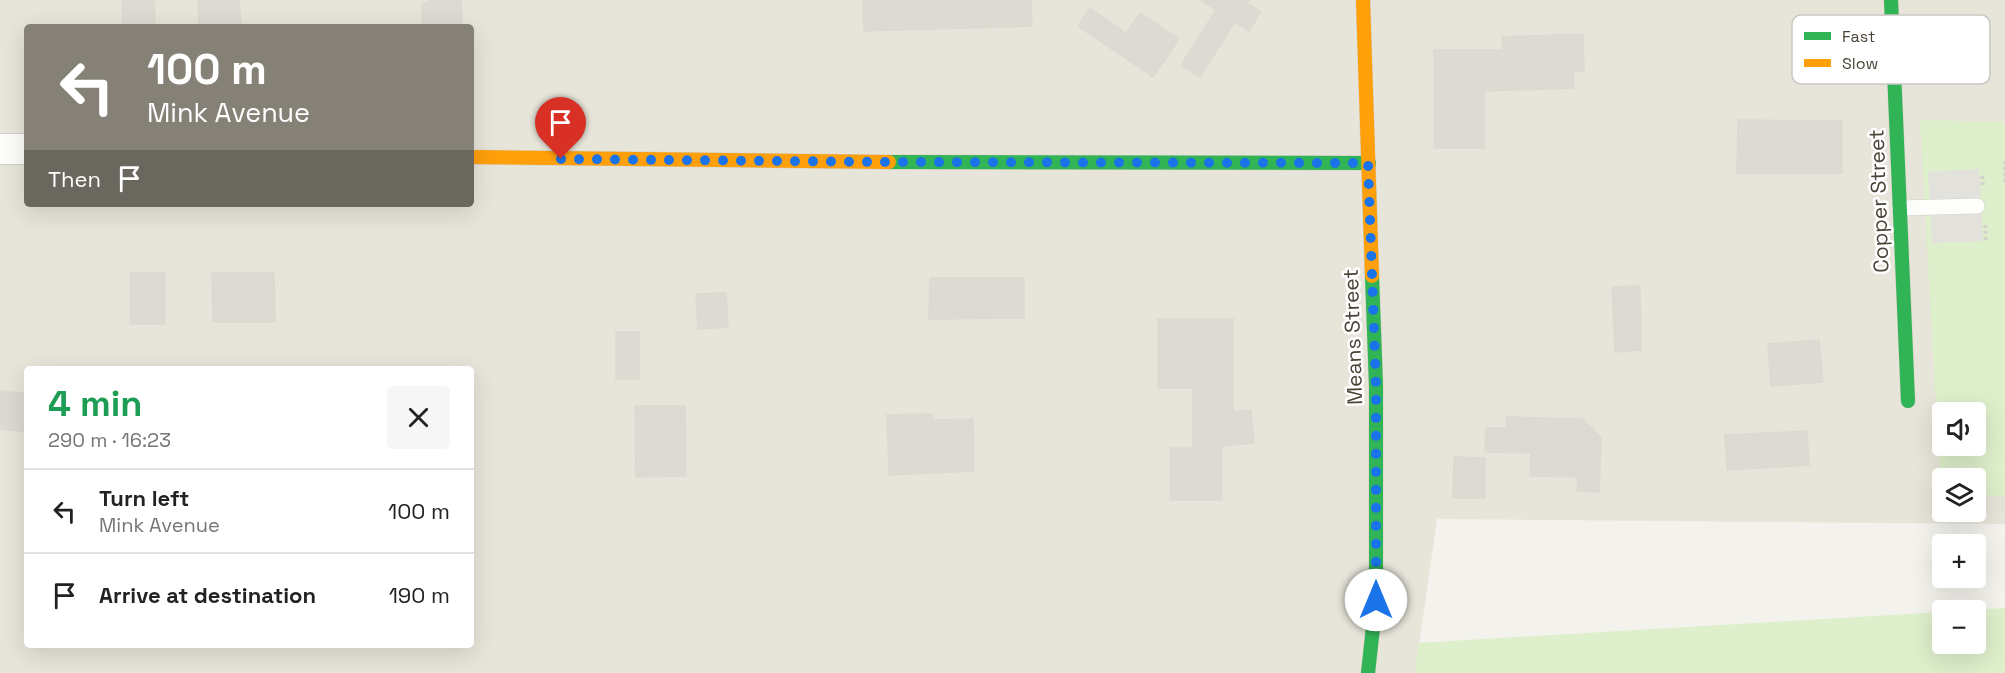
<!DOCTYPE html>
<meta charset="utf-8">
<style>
body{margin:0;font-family:"Space Grotesk",sans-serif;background:#f6f6f6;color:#222;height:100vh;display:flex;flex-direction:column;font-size:22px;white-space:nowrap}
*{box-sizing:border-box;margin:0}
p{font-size:20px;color:#767676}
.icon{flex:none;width:33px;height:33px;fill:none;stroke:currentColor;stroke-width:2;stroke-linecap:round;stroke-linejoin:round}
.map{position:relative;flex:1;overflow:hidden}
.sheet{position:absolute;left:24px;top:366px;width:450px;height:282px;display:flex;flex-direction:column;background:#fff;border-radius:6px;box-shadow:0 6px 24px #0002}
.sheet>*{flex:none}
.banner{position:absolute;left:24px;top:24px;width:450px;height:183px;border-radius:6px;box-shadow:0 6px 24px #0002;background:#858176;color:#fff;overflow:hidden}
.controls{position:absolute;left:1932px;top:402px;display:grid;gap:12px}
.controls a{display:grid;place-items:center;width:54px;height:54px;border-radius:6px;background:#fff;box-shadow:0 6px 24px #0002;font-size:30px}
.pin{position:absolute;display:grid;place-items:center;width:51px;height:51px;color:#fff;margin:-62px -26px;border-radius:50% 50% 50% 0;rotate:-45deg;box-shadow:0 0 6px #0007}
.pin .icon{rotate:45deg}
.me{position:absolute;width:66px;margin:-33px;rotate:0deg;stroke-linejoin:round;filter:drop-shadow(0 0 4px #0008)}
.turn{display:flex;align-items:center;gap:21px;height:126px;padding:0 24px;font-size:27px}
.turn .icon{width:78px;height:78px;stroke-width:2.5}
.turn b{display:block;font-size:42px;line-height:51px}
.then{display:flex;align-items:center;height:57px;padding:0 24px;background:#0003;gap:12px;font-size:22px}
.round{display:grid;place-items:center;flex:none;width:63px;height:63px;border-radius:6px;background:#f6f6f6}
.overview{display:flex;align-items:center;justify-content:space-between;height:102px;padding:0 24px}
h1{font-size:36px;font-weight:700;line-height:45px;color:#1e9e55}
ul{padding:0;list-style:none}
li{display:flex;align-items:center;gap:18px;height:84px;padding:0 24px;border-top:2px solid #e0e0e0}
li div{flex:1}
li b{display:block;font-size:22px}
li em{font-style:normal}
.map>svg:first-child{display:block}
.residential{fill:#e7e4d9;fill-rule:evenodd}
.green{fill:#deefcb;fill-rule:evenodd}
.parking{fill:#e2e1dc}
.building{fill:#dddad4;stroke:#dbd9d2;stroke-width:1.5}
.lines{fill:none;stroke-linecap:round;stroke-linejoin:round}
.lane-casing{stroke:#d1cfc9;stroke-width:16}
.street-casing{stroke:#d1cfc9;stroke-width:32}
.fast-casing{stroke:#d3cfc3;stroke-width:15}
.slow-casing{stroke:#d3cfc3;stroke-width:15}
.path{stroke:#d3d2cb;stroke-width:4;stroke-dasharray:3 3;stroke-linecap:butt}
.lane{stroke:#fdfdfc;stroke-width:15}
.street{stroke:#fdfdfc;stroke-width:30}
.fast{stroke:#30b455;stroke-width:14}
.slow{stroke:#ff9f0a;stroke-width:14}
.route{stroke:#1a73e8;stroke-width:10;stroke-dasharray:0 18}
.labels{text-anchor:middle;stroke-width:5;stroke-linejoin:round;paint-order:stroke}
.street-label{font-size:21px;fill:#4a4437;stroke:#fff}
.key{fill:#fff;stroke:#c9c7c3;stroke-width:1.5}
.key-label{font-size:16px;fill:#4a4437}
</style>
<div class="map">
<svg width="2005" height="673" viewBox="0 0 2005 673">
<rect width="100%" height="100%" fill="#f3f2ec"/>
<path class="residential" d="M0 0H2005V524L1437 519 1415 673H0ZM27 27H471V204H27ZM27 369H471V645H27ZM1942 412H1976V446H1942ZM1942 478H1976V512H1942Z"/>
<path class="green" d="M1920 120 2005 122V496L1976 497V478H1942L1941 497ZM1942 412H1976V446H1942Z
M2005 608V673H1415L1418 643 1942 612V644H1976V610H1968Z"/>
<path class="parking" d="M1979 169 1983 241 1932 243 1928 172Z"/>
<path class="building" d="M122 0H154L155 27H123Z
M198 0H239L241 27H199Z
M429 0H461L462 27H422V4L429 3Z
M863 0H1031L1032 26 864 31Z
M1201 0H1249L1247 3 1261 12 1249 31 1235 22 1200 77 1181 65 1216 10Z
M1090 8 1126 33 1140 13 1179 39 1153 77 1078 26Z
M1583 34 1584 71 1573 72 1574 88 1484 91V148H1434V50H1503L1502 37Z
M1738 120 1842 121V173H1737Z
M130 273H165V324H130Z
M212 273H274L275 322H213Z
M930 278H1024V318L929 319Z
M1640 286 1641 350 1615 352 1612 287Z
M726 293 728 327 698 329 696 294Z
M1158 319H1233V412L1251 410 1254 443 1222 446V500H1170V448H1193V388H1158Z
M616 332H639V379H616Z
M1819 340 1823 382 1771 386 1768 344Z
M0 391 27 394V432L0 429Z
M635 406H685L686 476 636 477Z
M932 414V420L973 419 974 471 889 475 887 415Z
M1507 417 1582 419 1601 437 1599 492 1577 491 1578 477 1530 476 1531 453 1485 452 1486 428H1506Z
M1807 431 1809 465 1727 470 1725 435Z
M1454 457 1485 458V498H1453Z"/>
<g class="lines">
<defs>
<path id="lane" d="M1900 208 1977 206"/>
<path id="street" d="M0 149H27"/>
<path id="fast" d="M1891 0 1908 401
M889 162 1369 163
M1368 673 1376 600V386L1372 276"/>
<path id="slow" d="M1363 0 1372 276
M471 157 889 162"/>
</defs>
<use href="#lane" class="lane-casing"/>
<use href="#street" class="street-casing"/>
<use href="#fast" class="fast-casing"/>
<use href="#slow" class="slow-casing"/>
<path class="path" d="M2005 161V183
M1982 176 1983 185
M1985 225 1986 240"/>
<use href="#lane" class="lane"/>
<use href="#street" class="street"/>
<use href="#fast" class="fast"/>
<use href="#slow" class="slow"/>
</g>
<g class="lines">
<path class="route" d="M561 159 881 162 1368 163 1376 386V600"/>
</g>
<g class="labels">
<g class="street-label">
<text transform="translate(1879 201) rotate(-92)" y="7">Copper Street</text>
<text transform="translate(1353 337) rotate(-92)" y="7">Means Street</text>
</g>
</g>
<rect x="1792" y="15" width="198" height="69" rx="9" class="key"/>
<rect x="1804" y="32" width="27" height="8" fill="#30b455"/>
<rect x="1804" y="59" width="27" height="8" fill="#ff9f0a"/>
<g class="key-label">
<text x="1842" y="42">Fast</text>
<text x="1842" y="69">Slow</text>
</g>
</svg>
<div class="controls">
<a><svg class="icon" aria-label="sound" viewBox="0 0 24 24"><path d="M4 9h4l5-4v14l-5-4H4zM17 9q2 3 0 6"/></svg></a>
<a><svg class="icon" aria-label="layers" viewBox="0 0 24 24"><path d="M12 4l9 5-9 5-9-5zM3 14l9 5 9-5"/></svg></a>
<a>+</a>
<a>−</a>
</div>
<div class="pin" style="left:561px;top:159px;background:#d93025"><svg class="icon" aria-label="arrive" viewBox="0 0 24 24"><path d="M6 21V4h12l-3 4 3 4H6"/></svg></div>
<svg class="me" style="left:1376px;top:600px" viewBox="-20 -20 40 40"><circle r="19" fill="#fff"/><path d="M0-13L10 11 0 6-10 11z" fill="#1a73e8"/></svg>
<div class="banner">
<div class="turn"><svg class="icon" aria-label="left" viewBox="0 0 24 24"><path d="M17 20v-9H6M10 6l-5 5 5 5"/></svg><div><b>100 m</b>Mink Avenue</div></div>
<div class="then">Then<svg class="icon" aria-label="arrive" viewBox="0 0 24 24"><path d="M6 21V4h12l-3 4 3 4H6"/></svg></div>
</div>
<section class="sheet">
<div class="overview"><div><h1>4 min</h1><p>290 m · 16:23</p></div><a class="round"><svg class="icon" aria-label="close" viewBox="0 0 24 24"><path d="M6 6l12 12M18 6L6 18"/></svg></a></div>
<ul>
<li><svg class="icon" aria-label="left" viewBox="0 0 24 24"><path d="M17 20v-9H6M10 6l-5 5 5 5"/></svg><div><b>Turn left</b><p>Mink Avenue</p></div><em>100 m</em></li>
<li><svg class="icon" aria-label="arrive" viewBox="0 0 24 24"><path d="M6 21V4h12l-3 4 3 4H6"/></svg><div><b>Arrive at destination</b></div><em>190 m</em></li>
</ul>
</section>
</div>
